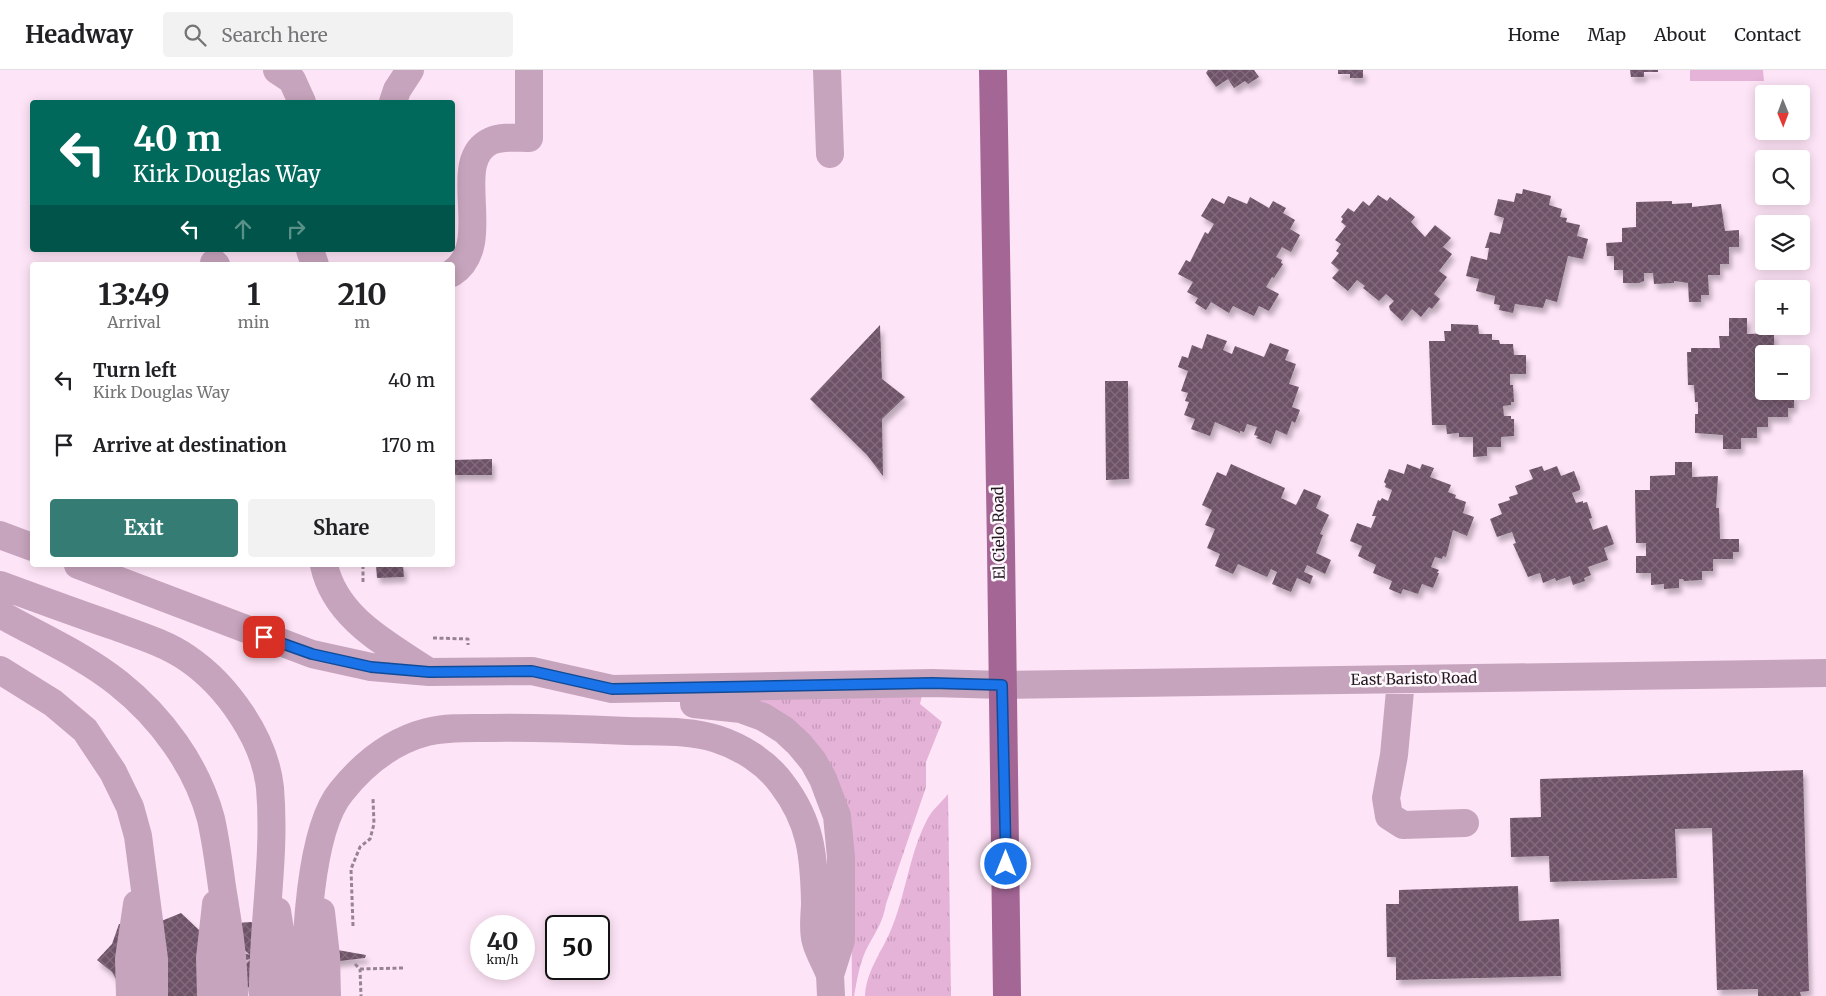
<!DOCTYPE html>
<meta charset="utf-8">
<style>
body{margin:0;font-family:Merriweather,serif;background:#f2f2f2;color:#202124;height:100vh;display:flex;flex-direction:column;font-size:19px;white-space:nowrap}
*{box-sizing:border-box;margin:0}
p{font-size:16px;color:#757577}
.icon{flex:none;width:28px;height:28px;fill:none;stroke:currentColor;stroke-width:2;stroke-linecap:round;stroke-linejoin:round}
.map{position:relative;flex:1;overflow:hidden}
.side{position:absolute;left:30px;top:192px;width:425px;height:305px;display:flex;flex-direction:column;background:#fff;border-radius:5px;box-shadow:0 2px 12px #0003}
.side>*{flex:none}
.hud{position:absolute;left:30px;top:30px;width:425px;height:152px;border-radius:5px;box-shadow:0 2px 12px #0003;background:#00695c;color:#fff;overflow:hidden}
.needle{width:32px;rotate:179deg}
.controls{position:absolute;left:1755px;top:15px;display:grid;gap:10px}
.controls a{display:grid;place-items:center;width:55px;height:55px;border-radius:5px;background:#fff;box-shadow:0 2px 12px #0003;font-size:25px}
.speed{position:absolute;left:470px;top:845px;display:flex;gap:10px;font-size:25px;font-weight:700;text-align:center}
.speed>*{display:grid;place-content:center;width:65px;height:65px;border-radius:50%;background:#fff;box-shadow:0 2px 12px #0003;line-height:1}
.speed small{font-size:12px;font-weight:400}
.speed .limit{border:2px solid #111;border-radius:8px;background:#fff;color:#111}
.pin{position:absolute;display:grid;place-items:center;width:42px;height:42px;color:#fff;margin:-21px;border-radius:10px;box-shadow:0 2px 8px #0006}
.me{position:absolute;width:55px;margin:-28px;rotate:0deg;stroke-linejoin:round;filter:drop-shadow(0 0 4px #0008)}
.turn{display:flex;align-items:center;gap:18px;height:105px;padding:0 20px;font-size:22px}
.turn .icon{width:65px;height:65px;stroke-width:2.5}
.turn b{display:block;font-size:35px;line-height:42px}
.lanes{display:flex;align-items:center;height:48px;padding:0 20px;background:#0003;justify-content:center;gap:25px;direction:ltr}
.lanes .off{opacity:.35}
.eta{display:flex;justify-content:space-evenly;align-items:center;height:85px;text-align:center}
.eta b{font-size:30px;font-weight:700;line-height:35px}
.button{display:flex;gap:10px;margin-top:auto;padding:10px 20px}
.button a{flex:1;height:58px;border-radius:5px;background:#357c75;color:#fff;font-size:20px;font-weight:700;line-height:58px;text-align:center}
.button a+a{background:#f2f2f2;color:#202124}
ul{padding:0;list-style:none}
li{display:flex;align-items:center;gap:15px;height:65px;padding:0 20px}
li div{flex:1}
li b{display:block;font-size:19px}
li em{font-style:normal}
header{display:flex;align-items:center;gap:30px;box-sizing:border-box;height:70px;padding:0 25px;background:#fff;border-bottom:1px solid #e0e0e0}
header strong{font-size:24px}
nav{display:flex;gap:28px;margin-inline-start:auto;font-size:18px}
.search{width:350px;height:45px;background:#f2f2f2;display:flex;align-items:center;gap:12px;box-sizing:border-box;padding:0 18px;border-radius:5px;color:#757577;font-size:19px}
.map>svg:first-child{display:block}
.grass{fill:url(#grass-tufts)}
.pitch{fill:#e5b2d8}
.building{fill:url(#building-cross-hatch);filter:url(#shadow)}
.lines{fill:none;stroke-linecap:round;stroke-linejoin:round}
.path{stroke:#978492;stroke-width:3;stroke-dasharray:4 2.5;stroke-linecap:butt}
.minor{stroke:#c7a4bd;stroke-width:28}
.major{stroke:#a36695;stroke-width:28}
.route-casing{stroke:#114b97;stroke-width:12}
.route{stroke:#1a73e8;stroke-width:9}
.labels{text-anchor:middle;stroke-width:5;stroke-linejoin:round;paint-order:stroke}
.street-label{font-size:15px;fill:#22171f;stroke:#fef8fc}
</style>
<header>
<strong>Headway</strong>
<div class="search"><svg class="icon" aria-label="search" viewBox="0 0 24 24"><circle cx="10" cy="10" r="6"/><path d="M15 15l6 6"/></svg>Search here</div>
<nav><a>Home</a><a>Map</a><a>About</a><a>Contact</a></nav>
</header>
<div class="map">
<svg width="1826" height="926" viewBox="0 0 1826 926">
<defs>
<pattern id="grass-tufts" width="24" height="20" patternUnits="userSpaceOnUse" patternTransform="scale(1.25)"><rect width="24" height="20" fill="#e5b2d8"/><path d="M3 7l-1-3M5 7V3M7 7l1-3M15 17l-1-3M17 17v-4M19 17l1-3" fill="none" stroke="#c498b9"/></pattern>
<pattern id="building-cross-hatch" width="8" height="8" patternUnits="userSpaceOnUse" patternTransform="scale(1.25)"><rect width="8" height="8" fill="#6e5367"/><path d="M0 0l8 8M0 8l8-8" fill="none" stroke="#826c7c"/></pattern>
<filter id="shadow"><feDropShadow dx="3" dy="5.5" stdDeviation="2.5" flood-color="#0004"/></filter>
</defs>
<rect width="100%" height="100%" fill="#fee4f7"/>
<path class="grass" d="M922 625 920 634 942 652 926 692V717L886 834C883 853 874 864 866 880 859 895 857 911 854 926H852L851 761 848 740 746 629Z
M948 724 951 926H865C866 902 881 883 890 862 906 826 909 783 928 748 933 739 942 732 948 724Z"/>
<path class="pitch" d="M1690 0H1763L1764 11H1690Z"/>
<path class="building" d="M1208 0H1254L1259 7 1248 14 1245 11 1234 18 1228 9 1216 17 1206 3Z
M1338 0H1363V8H1350V4H1338Z
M1630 0H1658V2H1644V7H1631Z
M1523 119 1551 126 1549 135 1562 139 1560 147 1567 148 1566 152 1580 155 1577 166 1588 169 1583 189 1568 186 1557 232 1546 229 1543 238 1515 234 1513 243 1499 240 1500 235 1494 234 1495 226 1476 221 1479 209 1466 206 1471 186 1487 190 1489 178H1485L1490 162 1500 164 1504 148 1494 145 1498 129 1514 132 1516 123 1522 124Z
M1378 125 1387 131 1390 127 1415 147 1411 152 1425 167 1435 155 1451 168 1443 177 1452 184 1439 201 1447 207 1434 224 1440 229 1432 239 1429 237 1421 247 1412 239 1402 251 1390 240 1389 236 1394 231 1386 224 1379 231 1363 218 1365 216 1357 210 1348 221 1332 208 1339 200 1331 193 1339 183 1336 181 1341 174 1335 170 1346 156 1341 152 1343 149 1341 147 1348 138 1354 142 1363 131 1369 136Z
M1228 126 1247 134 1250 127 1269 138 1273 131 1286 138 1283 143 1295 150 1290 159 1300 165 1291 182 1282 177 1276 187 1282 190 1281 193 1283 194 1274 208 1272 207 1266 217 1279 224 1269 241 1259 236 1254 246 1233 236 1229 243 1211 232 1206 240 1195 233 1198 228 1187 222 1193 212 1178 204 1186 190 1190 192 1205 162 1208 164 1214 154 1201 146 1212 128 1224 134Z
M1672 131V134L1692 133V137L1721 134 1725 161 1739 160V177H1729V194H1720V205H1708L1709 225H1701V232H1689L1688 213 1674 211V213L1654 214 1653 203H1644V211L1639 213H1623V200H1614V186H1607L1606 173 1622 172V158L1636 157V132Z
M1729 248H1747V264L1774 263V284H1764V321H1775V325H1794V338H1788V347H1768V357H1757V368H1741V379H1723V365L1695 363V344H1698V332H1695L1694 315H1688L1687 282H1691V278H1720L1719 266H1729Z
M1451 254 1478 255 1479 264H1492V270H1499L1500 274H1513L1514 285H1526V304H1510V315H1513L1514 332H1511V335L1503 336 1504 346H1511V349H1514V366L1501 367V377H1487V386L1473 387V367H1459V363L1447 364 1446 355H1432L1429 271H1445L1444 261H1451Z
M880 255 882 309 905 327 882 349 883 406 867 385 810 329Z
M1207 264 1227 271 1223 280 1232 284 1235 276 1264 287 1270 273 1289 280 1285 290 1296 294 1289 314 1299 317 1292 337 1300 340 1295 353 1292 351 1287 365 1276 360 1271 374 1256 368 1258 366 1254 365 1257 357 1247 354 1244 362 1240 361V363L1215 352 1210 366 1191 359 1195 349 1184 345 1189 332 1185 331 1188 323 1181 321 1188 301 1178 297 1182 286 1188 288 1192 275 1202 279Z
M1105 311H1128L1129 409 1106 410Z
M492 389V405H452V390Z
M1675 392H1692V407L1718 406 1716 438H1719L1720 469H1739V482H1733V489H1713V501H1702V510L1684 511 1683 509H1679V518L1664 519V514L1651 515V503H1636V486H1646V473H1636L1635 420H1650V406L1675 405Z
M1231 394 1285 418 1281 428 1296 435 1304 419 1321 426 1316 438 1329 445 1320 464 1323 465 1316 483 1331 490 1325 504 1307 495 1304 502 1313 506 1310 514 1297 508 1291 522 1272 514 1277 502 1271 499 1267 507 1238 494 1233 504 1215 496 1220 484 1207 478 1215 459 1205 455 1212 440 1202 435 1217 402 1226 406Z
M1407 394 1420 399 1422 394 1434 398 1430 407 1451 415 1448 422 1456 425 1455 428 1466 432 1463 443 1474 447 1467 466 1453 460 1446 487 1443 486 1442 489 1435 487 1431 497 1439 500 1437 503H1439L1433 518 1422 514 1418 524 1403 519 1401 524 1389 519 1392 511 1373 503 1376 495 1358 486 1362 476 1350 471 1357 453 1371 458 1376 446H1372L1378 430 1380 431 1382 428 1388 431 1392 420 1385 417 1386 414 1384 412 1389 399 1404 404Z
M1542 396 1544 401 1557 396 1561 406 1574 401 1580 417V420L1572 423 1576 433 1583 431V433L1587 432 1592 448 1589 449 1593 460 1607 455 1614 474 1604 478 1608 490 1588 497 1591 505 1584 508 1585 511 1573 515 1570 506 1556 511 1555 508 1543 513 1540 503 1528 507 1513 474 1516 473 1512 462 1497 467 1490 449 1502 444 1498 434 1510 430 1509 427 1518 424 1515 416 1533 409 1529 400Z
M376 495H403L404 507 377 508Z
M1803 700 1809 921 1800 922 1801 926H1758V919L1717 920 1712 758 1675 759 1677 808 1550 812 1549 786 1511 787 1510 748 1541 747 1540 709Z
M1518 816 1519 851 1559 849 1561 906 1396 910V887H1387L1386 834H1399V820Z
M181 843 199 860 239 882 250 885 237 873V853L251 852 292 872 366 885 365 888 315 894 251 917H222L251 889 239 891 199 926H166L121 918 112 902 97 890 112 874 119 854 140 855 159 852Z"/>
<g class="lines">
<path class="path" d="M363 495V513
M433 568 468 569V575
M353 856 351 799 360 777 370 769 374 754 373 729
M355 894 360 899 361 926
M360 899 403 898"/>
<path class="minor" d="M277 0 292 10 302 32
M827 0 830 84
M393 32 397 20 410 0
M310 180 315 195
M214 193 216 195
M452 203C497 174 447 91 491 71 502 66 518 68 529 68V0
M0 465 32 477
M78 495 312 584 371 597 429 602 532 601 612 619 932 613 1003 615 1826 603
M324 495C335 547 385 573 426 600
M0 515C38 529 76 543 114 556 138 565 165 573 187 588 227 615 265 669 270 718 276 788 262 857 263 926
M0 544C39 566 83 585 118 613 161 647 197 696 211 749 216 772 219 794 222 817 228 853 234 889 234 926
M0 600 53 633 85 660 113 702 130 737 138 766 154 889V926
M1401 610 1394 685 1386 728 1389 746 1403 755 1465 753
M694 634 741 639 763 647 784 660 799 674 813 691 823 709 837 746 841 787V870L830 905 831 926
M277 841 284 886V926
M321 842 326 886 327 926
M130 926 129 889 137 834
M211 926 210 888 216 834
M306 926C305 875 309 761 341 722 364 693 392 671 427 662 447 657 470 658 490 658 536 657 582 659 628 661 657 662 690 660 717 669 742 677 767 693 782 714 811 752 814 786 815 832 815 844 812 860 816 872 819 883 826 894 830 905"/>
<path class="major" d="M993 0C997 309 1005 617 1007 926"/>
</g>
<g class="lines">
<defs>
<path id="route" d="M264 567 312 584 371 597 429 602 532 601 612 619 932 613 1002 615 1006 794"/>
</defs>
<use href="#route" class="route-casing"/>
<use href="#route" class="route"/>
</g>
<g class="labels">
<g class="street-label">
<text transform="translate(999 463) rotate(-91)" y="5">El Cielo Road</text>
<text transform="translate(1414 609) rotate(-1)" y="5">East Baristo Road</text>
</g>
</g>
</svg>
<div class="controls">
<a><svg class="needle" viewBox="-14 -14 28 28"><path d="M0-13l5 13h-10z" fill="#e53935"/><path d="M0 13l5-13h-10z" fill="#757577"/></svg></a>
<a><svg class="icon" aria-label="search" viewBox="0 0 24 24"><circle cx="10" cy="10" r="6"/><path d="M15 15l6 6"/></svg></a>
<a><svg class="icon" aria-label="layers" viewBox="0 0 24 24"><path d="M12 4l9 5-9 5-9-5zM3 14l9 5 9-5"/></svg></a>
<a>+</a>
<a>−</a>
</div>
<div class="speed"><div>40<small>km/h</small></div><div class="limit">50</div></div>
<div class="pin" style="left:264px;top:567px;background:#d93025"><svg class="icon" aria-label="arrive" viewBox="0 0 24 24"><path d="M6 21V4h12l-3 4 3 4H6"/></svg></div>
<svg class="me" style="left:1006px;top:794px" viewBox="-20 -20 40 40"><circle r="17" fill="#1a73e8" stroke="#fff" stroke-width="3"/><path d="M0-11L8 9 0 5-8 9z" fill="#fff"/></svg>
<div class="hud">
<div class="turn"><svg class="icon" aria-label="left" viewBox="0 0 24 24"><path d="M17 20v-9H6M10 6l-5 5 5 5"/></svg><div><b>40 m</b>Kirk Douglas Way</div></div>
<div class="lanes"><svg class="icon" aria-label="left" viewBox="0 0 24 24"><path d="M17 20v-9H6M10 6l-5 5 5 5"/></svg><svg class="icon off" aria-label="ahead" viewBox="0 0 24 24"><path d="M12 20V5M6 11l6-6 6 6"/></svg><svg class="icon off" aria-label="right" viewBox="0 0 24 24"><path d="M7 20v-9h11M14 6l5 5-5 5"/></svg></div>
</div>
<section class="side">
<div class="eta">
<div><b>13:49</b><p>Arrival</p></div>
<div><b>1</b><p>min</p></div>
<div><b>210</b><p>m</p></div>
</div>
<ul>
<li><svg class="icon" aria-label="left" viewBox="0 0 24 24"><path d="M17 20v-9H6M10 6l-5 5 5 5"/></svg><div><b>Turn left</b><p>Kirk Douglas Way</p></div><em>40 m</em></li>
<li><svg class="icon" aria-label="arrive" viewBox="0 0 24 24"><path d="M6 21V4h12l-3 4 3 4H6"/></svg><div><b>Arrive at destination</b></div><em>170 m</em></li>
</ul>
<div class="button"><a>Exit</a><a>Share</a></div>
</section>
</div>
